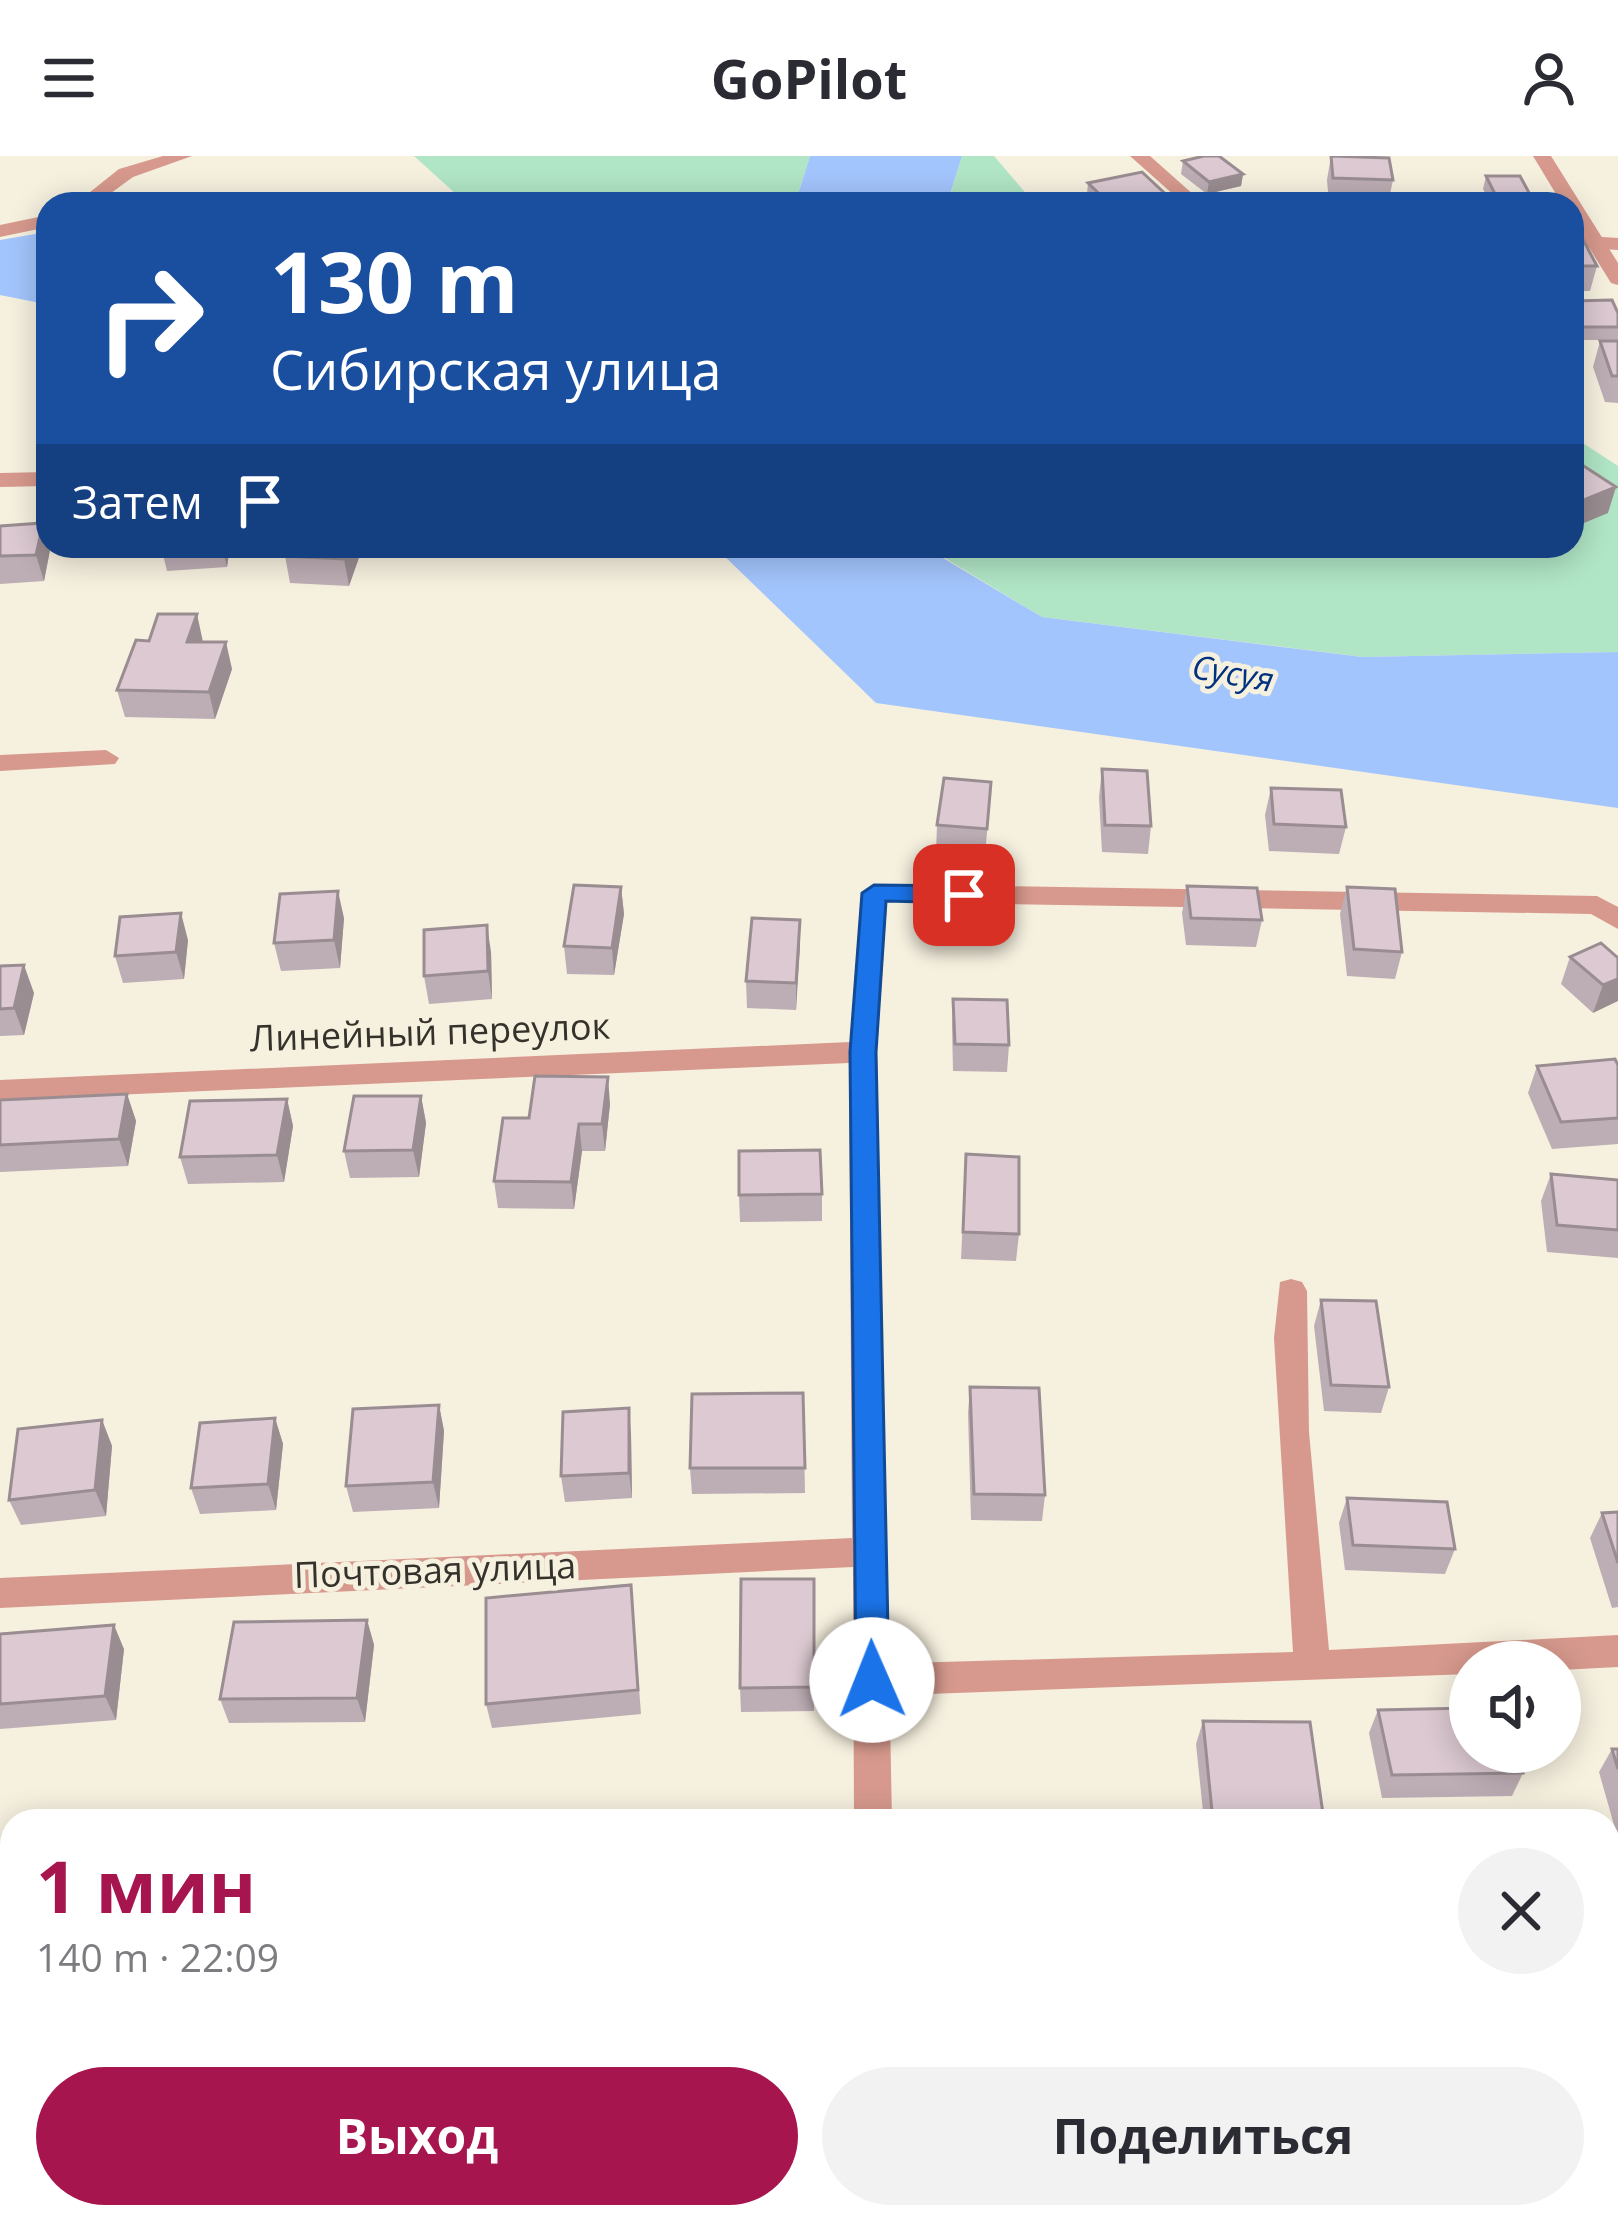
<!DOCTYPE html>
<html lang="ru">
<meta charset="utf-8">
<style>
body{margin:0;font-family:"Open Sans",sans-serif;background:#f2f2f3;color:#2b2b33;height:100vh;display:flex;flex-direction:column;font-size:45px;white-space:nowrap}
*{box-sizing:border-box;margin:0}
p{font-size:39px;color:#7c7c81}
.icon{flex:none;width:66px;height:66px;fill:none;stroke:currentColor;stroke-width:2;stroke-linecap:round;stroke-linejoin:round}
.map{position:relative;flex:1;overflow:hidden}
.details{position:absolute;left:0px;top:1653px;width:1620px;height:420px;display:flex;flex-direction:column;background:#fff;border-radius:36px 36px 0 0;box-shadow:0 6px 30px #0003}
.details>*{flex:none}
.guide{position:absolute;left:36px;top:36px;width:1548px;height:366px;border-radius:36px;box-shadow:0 6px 30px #0003;background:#1a4fa0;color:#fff;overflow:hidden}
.buttons{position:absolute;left:1449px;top:1485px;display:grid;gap:24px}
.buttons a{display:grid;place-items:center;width:132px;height:132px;border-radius:50%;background:#fff;box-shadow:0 6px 30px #0003;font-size:60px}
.pin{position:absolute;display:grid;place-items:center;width:102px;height:102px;color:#fff;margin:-51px;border-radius:24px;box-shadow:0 6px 18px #0006}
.me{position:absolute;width:132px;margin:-66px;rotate:359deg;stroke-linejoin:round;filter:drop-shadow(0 0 9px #0008)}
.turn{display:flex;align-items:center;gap:42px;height:252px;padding:0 36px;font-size:54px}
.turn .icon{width:156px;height:156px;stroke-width:2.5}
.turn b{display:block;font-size:84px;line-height:102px}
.then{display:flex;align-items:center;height:114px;padding:0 36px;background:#0003;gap:24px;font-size:45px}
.round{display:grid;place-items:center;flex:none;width:126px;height:126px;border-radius:63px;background:#f2f2f3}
.summary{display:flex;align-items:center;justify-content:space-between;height:204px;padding:0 36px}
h1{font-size:72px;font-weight:700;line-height:90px;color:#a7154f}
.cta{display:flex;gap:24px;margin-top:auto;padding:24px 36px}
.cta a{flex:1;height:138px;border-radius:72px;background:#a7154f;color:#fff;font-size:48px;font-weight:700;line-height:138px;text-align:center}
.cta a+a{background:#f2f2f3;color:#2b2b33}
header{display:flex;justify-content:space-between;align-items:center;height:156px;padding:0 36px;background:#fff;font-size:54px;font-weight:700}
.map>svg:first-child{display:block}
.green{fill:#b0e5c5}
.water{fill:#a3c5fd}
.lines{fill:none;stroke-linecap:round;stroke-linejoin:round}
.service{fill:#d7998d;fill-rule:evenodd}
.minor{fill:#d7998d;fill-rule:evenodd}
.wall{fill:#bdadb4}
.shaded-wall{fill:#9a8d92}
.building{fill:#dcc9d1;stroke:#9a8d92;stroke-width:3}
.route{fill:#1a73e8;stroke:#114b97;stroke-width:3}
.labels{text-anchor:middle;stroke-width:10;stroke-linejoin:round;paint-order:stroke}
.far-water-label{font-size:33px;font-style:italic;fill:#013280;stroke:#f6f0df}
.street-label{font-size:36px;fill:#35322c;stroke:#f6f0df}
</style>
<header><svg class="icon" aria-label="menu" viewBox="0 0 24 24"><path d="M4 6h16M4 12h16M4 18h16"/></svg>GoPilot<svg class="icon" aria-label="person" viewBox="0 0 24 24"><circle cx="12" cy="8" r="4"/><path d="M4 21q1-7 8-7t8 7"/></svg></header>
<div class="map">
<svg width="1618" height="2073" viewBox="0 0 1618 2073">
<rect width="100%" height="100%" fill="#f6f0df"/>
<path class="green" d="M414 0H810L795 48H467Z
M962 0H994L1035 48H947Z
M1572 280 1618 310V496L1364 501 1042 461 925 390H1572Z"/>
<path class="water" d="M810 0H962L947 48H795Z
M41 77 40 86 48 87V159L37 158 40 147 0 139V84Z
M714 390H923L1042 461 1363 501 1618 496V652L876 547Z"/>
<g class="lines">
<path class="service" d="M163 0H192L133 21 96 48H75L119 13Z
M1130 0H1150L1204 48H1184Z
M1533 0H1551L1618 107V129L1611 127 1572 64V48H1562Z
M48 59V71L0 81V69Z
M48 316V330L0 331V317Z
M106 594 119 602 115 608 0 615V599Z
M1291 1123 1302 1126 1307 1135 1309 1276 1329 1494 1618 1479V1511L1560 1514V1506H1470V1518L872 1540 859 1535 854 1524 859 1513 872 1508 1293 1496 1274 1182 1280 1126Z"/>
<path class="minor" d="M1572 79 1618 82V94L1572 91Z
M874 728 1597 740 1618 751V773L1591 758 887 746 877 896 892 1665H854L853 1411 0 1452V1422L852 1382 849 907 0 944V924L850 886 861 737Z
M853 2061H895V2073H853Z"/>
</g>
<path class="wall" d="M1331 0 1393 24 1388 48 1329 47 1327 24Z
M1183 5 1243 18 1241 30 1207 38 1181 18Z
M1486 20 1534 46 1533 48H1491L1483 33Z
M1088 27 1174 46V48H1086Z
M1572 78 1597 110 1590 135H1572Z
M1572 145 1618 157V184H1573Z
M1600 185H1618V247L1605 246 1593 211Z
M43 367 50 394 44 425 0 428V370Z
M161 390H230L227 411 167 415Z
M289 390H363L349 430 290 427 285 400Z
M203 486 232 513 215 563 125 561 117 534Z
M1102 613 1151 670 1148 698 1102 696 1099 641Z
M991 626 985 701 936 697 937 669Z
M1271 632 1346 671 1339 698 1269 695 1265 659Z
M1187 730 1262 764 1256 791 1186 789 1182 757Z
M621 731 624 758 614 819 567 818 564 790Z
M1347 731 1402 796 1395 823 1347 820 1340 758Z
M344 762 340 812 281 815 274 787Z
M800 764 796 854 747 852 746 825Z
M188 784 184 823 123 827 115 800Z
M491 796 492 843 429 848 424 820Z
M1570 801 1618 802 1593 857 1561 828Z
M0 810 34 837 24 879 0 880Z
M953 843 1009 889 1007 916 953 915 952 871Z
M1618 909V988L1552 993 1528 937 1537 910Z
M127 938 136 965 128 1010 0 1016V944Z
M421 940 426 967 419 1021 350 1022 344 995Z
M287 943 293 970 284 1026 188 1028 180 1001Z
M610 948 605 995H582L574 1053 498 1052 494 1025 529 962Z
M966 998 1019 1078 1016 1105 961 1103Z
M1551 1018 1618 1024V1102L1547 1096 1541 1045Z
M822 1038V1065L740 1066 739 1039Z
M1321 1144 1389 1231 1381 1257 1324 1255 1314 1170Z
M970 1231 1045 1339 1042 1365 971 1364 968 1257Z
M803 1237 805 1337 692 1338 690 1312Z
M439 1249 444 1275 439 1352 353 1356 346 1330Z
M275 1262 283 1288 276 1354 200 1358 191 1332Z
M102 1264 112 1290 106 1360 21 1369 9 1344Z
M631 1278 632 1342 565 1346 561 1320Z
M1347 1342 1455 1393 1445 1418 1345 1414 1339 1367Z
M1618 1356V1451L1612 1452 1590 1382 1602 1357Z
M814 1423V1555L741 1556 740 1532Z
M631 1429 641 1558 492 1572 486 1548Z
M367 1464 374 1489 365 1566 229 1567 220 1543Z
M0 1478 124 1493 116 1564 0 1573Z
M1378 1554 1523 1617 1512 1640 1382 1642 1369 1577Z
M1203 1565 1324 1665H1204L1196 1588Z
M1612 1593H1618V1683L1599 1616Z"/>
<path class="shaded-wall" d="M1243 18 1241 30 1207 38 1209 26Z
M1616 331 1608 357 1572 372 1574 348Z
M43 367 50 394 44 425 36 399Z
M222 390H230L227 411Z
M349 390H363L349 430 344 403Z
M197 458 203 486H187Z
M226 486 232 513 215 563 209 536Z
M621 731 624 758 614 819 612 792Z
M338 735 344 762 340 812 334 784Z
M181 757 188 784 184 823 176 796Z
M800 764V791L796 854V827Z
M487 769 491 796 492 843 488 815Z
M24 809 34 837 24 879 14 852Z
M1618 823V845L1593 857 1603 829Z
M608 921 610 948 605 995 602 968Z
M127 938 136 965 128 1010 119 983Z
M421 940 426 967 419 1021 413 994Z
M287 943 293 970 284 1026 277 999Z
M579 968 582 995 574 1053 571 1026Z
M439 1249 444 1275 439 1352 433 1326Z
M629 1252 631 1278 632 1342 629 1317Z
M275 1262 283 1288 276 1354 268 1328Z
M102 1264 112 1290 106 1360 95 1334Z
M367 1464 374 1489 365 1566 357 1542Z
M114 1469 124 1493 116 1564 105 1540Z
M1 1970 12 1985V2002L0 2046Z
M325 2061H338L335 2073H323Z"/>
<path class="building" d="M1204 0H1219L1243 18 1209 26 1183 5Z
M1331 0 1389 2 1393 24 1333 22Z
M1142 16 1174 46 1163 48H1110L1088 27Z
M1486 20H1520L1534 46H1499Z
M1572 78H1580L1597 110H1572Z
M1612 144 1618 157V171H1577L1572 161V145Z
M1600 185H1618V220H1612Z
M1576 305 1616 331 1574 348 1572 347V307Z
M43 367 36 399 0 400V370Z
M289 390H349L344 403 285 400Z
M158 458H197L187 486H226L209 536 117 534 136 484 149 485Z
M1102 613 1147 615 1151 670 1105 669Z
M944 622 991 626 987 673 937 669Z
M1271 632 1341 634 1346 671 1274 668Z
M574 729 621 731 612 792 564 790Z
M1187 730 1257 732 1262 764 1191 762Z
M1347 731 1395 733 1402 796 1354 793Z
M338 735 334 784 274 787 280 738Z
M181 757 176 796 115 800 120 761Z
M752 762 800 764 796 827 746 825Z
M487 769 488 815 424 820V774Z
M1601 787 1618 802V823L1603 829 1570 801Z
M24 809 14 852 0 853V810Z
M953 843 1007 844 1009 889 955 888Z
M1615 903 1618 909V962L1561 966 1537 910Z
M535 920 608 921 602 968H579L571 1026 494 1025 503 962H529Z
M127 938 119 983 0 989V944Z
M354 940H421L413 994 344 995Z
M287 943 277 999 180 1001 190 945Z
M820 994 822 1038 739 1039V995Z
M966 998 1019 1001V1078L963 1076Z
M1551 1018 1618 1024V1074L1557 1069Z
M1321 1144 1376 1145 1389 1231 1331 1229Z
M970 1231 1039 1232 1045 1339 974 1338Z
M803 1237 805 1312H690L692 1238Z
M439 1249 433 1326 346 1330 353 1253Z
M629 1252V1317L561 1320 563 1256Z
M275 1262 268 1328 191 1332 200 1267Z
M102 1264 95 1334 9 1344 18 1273Z
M1347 1342 1447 1346 1455 1393 1353 1389Z
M1618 1356V1407L1602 1357Z
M741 1423H814V1531L740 1532Z
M631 1429 638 1534 486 1548V1442Z
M367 1464 357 1542 220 1543 234 1466Z
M114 1469 105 1540 0 1548V1478Z
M1470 1552V1596H1519L1523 1617 1392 1619 1378 1554Z
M1203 1565 1310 1566 1324 1665H1213Z
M1612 1593H1618V1613Z
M252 2061H325L323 2073H249Z
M1014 2061H1095V2073H1014Z
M504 2065 615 2067 614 2073H503Z"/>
<path class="route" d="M874 729 964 730 976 739 964 747 886 745 876 896 889 1524 884 1534 872 1538 861 1534 856 1524 850 896 862 737Z"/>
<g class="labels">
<g class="far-water-label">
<text transform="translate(1233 517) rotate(10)" y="12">Сусуя</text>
</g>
<g class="street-label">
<text transform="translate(430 876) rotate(-2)" y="13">Линейный переулок</text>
<text transform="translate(435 1414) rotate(-2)" y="13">Почтовая улица</text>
</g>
</g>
</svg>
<div class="buttons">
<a><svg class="icon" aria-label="sound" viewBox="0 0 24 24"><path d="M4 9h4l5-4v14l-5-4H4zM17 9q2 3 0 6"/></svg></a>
</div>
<div class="pin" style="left:964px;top:739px;background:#d93025"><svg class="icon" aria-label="arrive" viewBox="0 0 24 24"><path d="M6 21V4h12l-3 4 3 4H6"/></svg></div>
<svg class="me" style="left:872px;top:1524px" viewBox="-20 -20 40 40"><circle r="19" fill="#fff"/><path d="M0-13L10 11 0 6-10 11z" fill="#1a73e8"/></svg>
<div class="guide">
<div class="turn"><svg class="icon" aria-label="right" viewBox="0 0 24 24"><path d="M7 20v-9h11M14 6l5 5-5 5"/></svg><div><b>130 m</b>Сибирская улица</div></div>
<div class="then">Затем<svg class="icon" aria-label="arrive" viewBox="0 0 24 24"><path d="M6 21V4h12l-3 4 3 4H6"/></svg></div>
</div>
<section class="details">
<div class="summary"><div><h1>1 мин</h1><p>140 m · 22:09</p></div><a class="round"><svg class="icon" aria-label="close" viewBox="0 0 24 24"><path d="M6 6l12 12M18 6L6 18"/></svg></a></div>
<div class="cta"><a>Выход</a><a>Поделиться</a></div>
</section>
</div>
